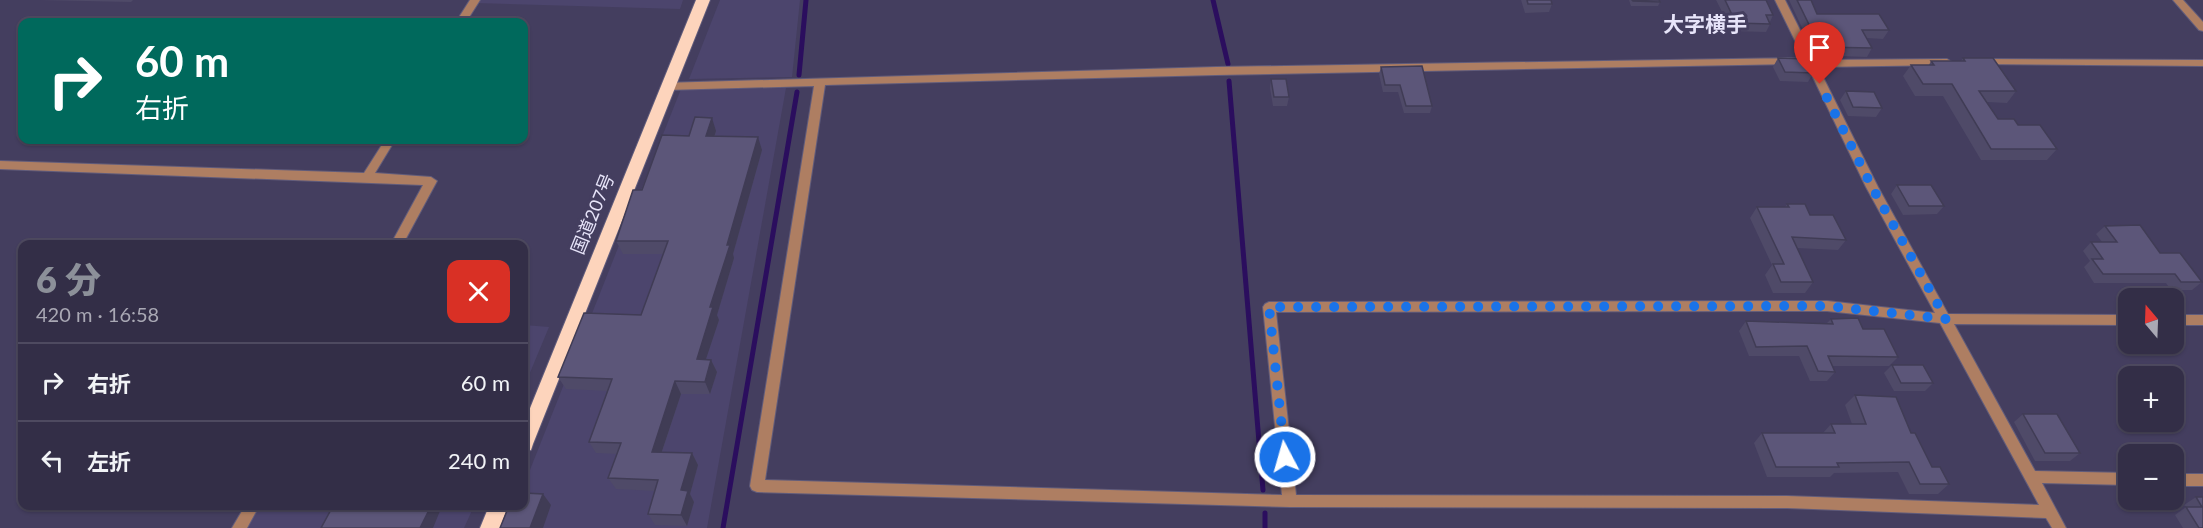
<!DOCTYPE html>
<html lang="ja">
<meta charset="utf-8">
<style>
body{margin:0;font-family:Lato,"Noto Sans JP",sans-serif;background:#3b364e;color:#f1f3f6;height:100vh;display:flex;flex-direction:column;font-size:22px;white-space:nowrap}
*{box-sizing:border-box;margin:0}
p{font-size:20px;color:#a9a8b4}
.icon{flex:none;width:33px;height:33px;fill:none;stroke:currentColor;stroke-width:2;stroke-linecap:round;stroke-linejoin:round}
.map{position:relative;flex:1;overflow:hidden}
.details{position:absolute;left:18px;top:240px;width:510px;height:270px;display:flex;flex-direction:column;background:#332e47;border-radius:12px;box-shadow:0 2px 4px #0004,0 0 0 2px #4e4a60}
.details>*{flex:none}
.banner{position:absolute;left:18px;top:18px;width:510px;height:126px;border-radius:12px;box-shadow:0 2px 4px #0004,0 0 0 2px #4e4a60;background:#00695c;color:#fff;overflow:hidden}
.needle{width:39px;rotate:341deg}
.tools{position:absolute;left:2118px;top:288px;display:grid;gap:12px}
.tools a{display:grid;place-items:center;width:66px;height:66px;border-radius:12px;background:#332e47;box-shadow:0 2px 4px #0004,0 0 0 2px #4e4a60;font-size:30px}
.pin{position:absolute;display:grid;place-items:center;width:51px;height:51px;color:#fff;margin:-62px -26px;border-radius:50% 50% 50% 0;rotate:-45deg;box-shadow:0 0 6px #0007}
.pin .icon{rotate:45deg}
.me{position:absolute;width:66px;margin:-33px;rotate:354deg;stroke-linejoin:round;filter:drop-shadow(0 0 4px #0008)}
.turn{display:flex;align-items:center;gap:21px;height:126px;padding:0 18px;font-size:27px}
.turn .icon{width:78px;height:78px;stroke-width:2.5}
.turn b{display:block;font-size:42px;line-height:51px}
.round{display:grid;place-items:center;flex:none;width:63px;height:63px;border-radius:12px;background:#3b364e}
.overview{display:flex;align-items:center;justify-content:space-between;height:102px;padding:0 18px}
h1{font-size:36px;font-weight:800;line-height:45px;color:#8c9099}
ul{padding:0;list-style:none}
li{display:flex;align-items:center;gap:18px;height:78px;padding:0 18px;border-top:2px solid #4e4a60}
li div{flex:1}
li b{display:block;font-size:22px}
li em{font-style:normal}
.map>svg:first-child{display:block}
.built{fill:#4c456d}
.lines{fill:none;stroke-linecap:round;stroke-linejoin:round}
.stream{stroke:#2b0e5e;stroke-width:5}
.minor-casing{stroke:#615c7b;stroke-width:2}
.trunk-casing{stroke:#615c7b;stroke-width:2}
.minor{fill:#ae7e62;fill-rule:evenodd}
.trunk{fill:#fdd4bc;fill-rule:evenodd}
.wall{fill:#4f4a68}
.shaded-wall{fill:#403c55}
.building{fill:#5c5679;stroke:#403c55;stroke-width:1.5}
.route{stroke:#1a73e8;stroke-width:10;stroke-dasharray:0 18}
.labels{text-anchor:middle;stroke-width:6;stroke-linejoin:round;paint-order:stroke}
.street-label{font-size:18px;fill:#e7e4f9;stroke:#443e5f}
.quarter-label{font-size:21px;font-weight:bold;fill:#e7e4f9;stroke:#443e5f}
</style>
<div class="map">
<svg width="2203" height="528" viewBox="0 0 2203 528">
<rect width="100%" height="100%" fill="#443e5f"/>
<path class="built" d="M478 0H683L680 9 476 3Z
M720 0H800L792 77 689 79Z
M786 88 707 528H506L524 506V485L681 89Z
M524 325 549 327 524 387Z
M259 506H474L464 528H246Z"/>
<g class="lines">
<path class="stream" d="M1213 0 1228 64
M799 75 806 0
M1229 81 1263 490
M1265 513V528
M723 528 797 92"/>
<defs>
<path id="minor" d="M470 0H480L466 22H456Z
M1775 0H1785L1815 60 1947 59 1952 62 1947 65 1818 67 1878 187 1948 314 2128 315V325L1954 324 2035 471 2128 473V485L2042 483 2066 528H2052L2046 518 1787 508 1290 507 757 492 752 490 750 486 814 86 667 90 662 86 663 83 1216 67 1788 58 1804 59ZM1788 64 1808 67 1866 187 1935 313 1827 301 1269 302 1265 304 1263 307 1282 495 765 480 825 85 1216 75ZM1827 311 1940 323 2039 505 1787 496 1296 495 1276 312Z
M2173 0H2183L2203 22V31L2199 30Z
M1982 59 2203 60V66L1978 64 1977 62Z
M385 140H395L375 173 431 177 437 181 403 244H391L423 185 0 169V161L364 173Z
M2174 315H2203V325H2174Z
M2174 474H2203V486H2174Z
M245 506H259L247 528H232Z"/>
<path id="trunk" d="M696 0H710L533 444 531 450 524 452V423Z
M489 506H508L500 528H480Z"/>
</defs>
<use href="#minor" class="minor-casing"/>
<use href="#trunk" class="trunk-casing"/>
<use href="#minor" class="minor"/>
<use href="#trunk" class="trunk"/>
</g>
<path class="wall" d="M39 0H133L131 2Z
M1521 0H1551L1552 4 1549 12 1525 13Z
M1629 0H1659L1660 2 1658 6H1631Z
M1716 0H1766L1773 15 1770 22V24L1766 32 1732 31Z
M1789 0H1811L1817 14 1889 30 1883 39 1867 38 1872 48 1867 57 1815 55Z
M1778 58 1813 73 1808 82 1780 81 1773 67Z
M1963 58 2016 91 2007 103 1987 102 1998 119 2018 125 2057 149 2047 160H1981L1943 96H1915L1903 76 1911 65H1929L1931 61H1961Z
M1381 67 1432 106 1430 113H1404L1398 92H1383L1379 74Z
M1271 79 1289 97 1287 106H1273L1270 88Z
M1846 91 1882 108 1876 117 1848 116 1840 100Z
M716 131 715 136 762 150 733 254 734 258 717 315 719 320 706 359 711 360 717 372 710 394H681L662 452 692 453 698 465 690 494 694 502 687 526 655 525 648 514 655 491 616 489 608 478 617 454 596 453 589 442 608 391 566 389 558 377 641 315 664 254H623L616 241 642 190 689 136Z
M1897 185 1944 206 1937 214 1903 215 1891 194Z
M1787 204 1810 215 1846 240 1838 250 1797 248 1813 282 1805 293H1773L1765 275 1772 265 1750 218 1757 207H1785Z
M2105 226 2160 253 2202 282 2192 290H2171L2166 283H2094L2084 267 2090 261 2083 251 2091 242H2102L2096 234Z
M1831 319 1863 329 1898 357 1889 366H1832L1835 372 1827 381H1810L1799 356H1749L1739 331 1746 321 1826 324Z
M1892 365 1933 383 1925 391H1894L1884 373Z
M1855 395 1911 433 1932 467 1949 484 1938 494H1909L1898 472 1834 473 1830 477H1767L1754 443 1762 433H1823L1831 424H1852L1845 405Z
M2023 414 2080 453 2070 461H2035L2014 422Z
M2196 497H2203V528H2183L2175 515 2186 507 2184 505Z"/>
<path class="shaded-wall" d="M712 118 716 131 710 149 706 136Z
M758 137 762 150 733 254 734 258 717 315 719 320 702 371 697 359 727 245Z
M711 360 717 372 710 394 705 382Z
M675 381 681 394 658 463 652 452Z
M692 453 698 465 690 494 694 502 687 526 681 515V490Z
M543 494 551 505 543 528H530Z
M431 506H442L433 528H420Z"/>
<path class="building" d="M1527 0H1551L1552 4H1528Z
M1632 0H1659L1660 2 1633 1Z
M1725 0H1766L1773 15H1766L1770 24 1736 23Z
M1797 0H1811L1817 14H1879L1889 30H1862L1872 48 1820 47Z
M1778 58 1807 59 1813 73 1785 72Z
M1963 58H1993L2016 91H1979L1998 119H2014L2018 125H2040L2057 149H1991L1952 84H1923L1911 65H1934L1931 61H1965Z
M1422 66 1432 106H1406L1400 85H1385L1381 67Z
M1271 79H1286L1289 97H1274Z
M1846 91 1874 92 1882 108 1853 107Z
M695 117 712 118 706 136 758 137 727 245H730L710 307H713L697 359 711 360 705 382 675 381 652 452 692 453 681 490 688 491 681 515 648 514 658 480 608 478 621 443 589 442 612 379 558 377 584 313 641 315 668 241H616L633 190H642L662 135 689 136Z
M1897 185H1931L1944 206H1909Z
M1787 204H1805L1810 215H1833L1846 240 1792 237 1813 282H1781L1773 264H1784L1757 207H1789Z
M2140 225 2160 253H2180L2202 282H2181L2175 274H2103L2092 259H2103L2091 242H2117L2105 226Z
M1858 318 1863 329H1884L1898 357 1828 356 1835 372 1818 371 1807 346 1756 347 1746 321 1833 324 1831 319Z
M1892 365H1923L1933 383H1901Z
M1855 395 1896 397 1911 433H1915L1932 467H1940L1949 484H1920L1909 462 1837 463 1839 467H1776L1762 433H1835L1831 424H1866Z
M2023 414H2057L2080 453H2045Z
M524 493 543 494 530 528H500L509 506H524Z
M2196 497H2203V528H2199L2186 507H2202Z
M333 506H431L420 528H321Z"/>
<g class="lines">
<path class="route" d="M1285 457 1269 307 1827 306 1946 319 1872 187 1820 84"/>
</g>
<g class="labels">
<g class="street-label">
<text transform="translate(593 214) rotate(-68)" y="6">国道207号</text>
</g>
<g class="quarter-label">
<text x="1705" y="32">大字横手</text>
</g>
</g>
</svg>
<div class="tools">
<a><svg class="needle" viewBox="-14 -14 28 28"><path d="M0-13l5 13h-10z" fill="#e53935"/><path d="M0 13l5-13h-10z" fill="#a9a8b4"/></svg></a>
<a>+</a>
<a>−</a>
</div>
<div class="pin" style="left:1820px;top:84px;background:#d93025"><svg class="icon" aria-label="arrive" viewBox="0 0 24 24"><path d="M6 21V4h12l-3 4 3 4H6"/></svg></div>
<svg class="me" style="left:1285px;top:457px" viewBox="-20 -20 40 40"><circle r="17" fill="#1a73e8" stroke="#fff" stroke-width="3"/><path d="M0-11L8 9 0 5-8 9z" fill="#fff"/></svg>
<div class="banner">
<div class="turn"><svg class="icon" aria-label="right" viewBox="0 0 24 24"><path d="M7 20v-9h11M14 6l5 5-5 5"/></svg><div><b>60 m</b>右折</div></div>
</div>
<section class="details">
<div class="overview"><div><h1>6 分</h1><p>420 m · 16:58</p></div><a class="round" style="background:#d93025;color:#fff"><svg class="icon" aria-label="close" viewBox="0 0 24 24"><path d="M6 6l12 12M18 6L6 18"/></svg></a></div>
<ul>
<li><svg class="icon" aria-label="right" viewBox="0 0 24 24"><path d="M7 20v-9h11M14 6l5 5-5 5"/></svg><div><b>右折</b></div><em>60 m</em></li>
<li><svg class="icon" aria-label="left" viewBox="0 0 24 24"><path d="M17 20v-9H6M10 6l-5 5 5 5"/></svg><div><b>左折</b></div><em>240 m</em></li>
</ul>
</section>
</div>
